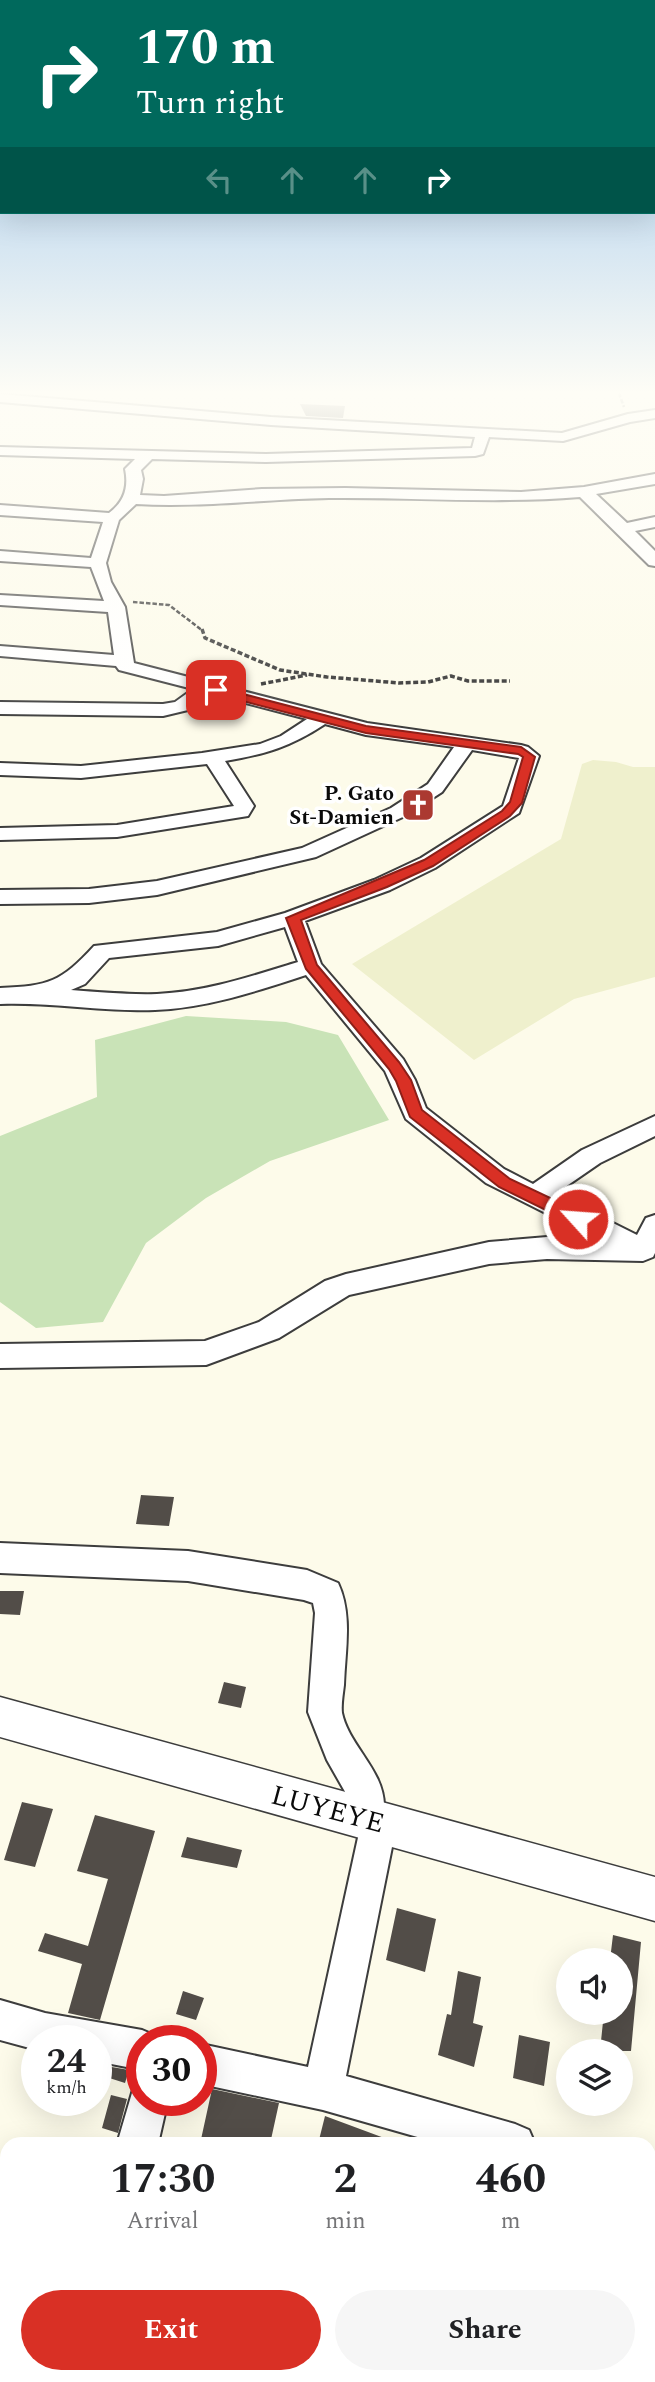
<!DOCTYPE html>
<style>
body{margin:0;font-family:Spectral,serif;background:#f6f6f6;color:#202124;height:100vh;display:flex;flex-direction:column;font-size:26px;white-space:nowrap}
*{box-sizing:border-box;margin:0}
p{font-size:23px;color:#757577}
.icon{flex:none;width:38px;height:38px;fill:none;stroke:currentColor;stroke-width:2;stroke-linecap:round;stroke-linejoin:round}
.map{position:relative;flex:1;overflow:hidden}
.drawer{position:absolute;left:0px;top:2137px;width:656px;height:247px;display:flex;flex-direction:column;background:#fff;border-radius:21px 21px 0 0;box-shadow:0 7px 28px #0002}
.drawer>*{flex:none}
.guide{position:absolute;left:0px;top:0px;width:656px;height:214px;box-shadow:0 7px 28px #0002;background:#00695c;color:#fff;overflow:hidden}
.tools{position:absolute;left:556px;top:1948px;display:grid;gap:14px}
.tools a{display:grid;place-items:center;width:77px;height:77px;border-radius:50%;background:#fff;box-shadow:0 7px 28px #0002;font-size:35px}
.speed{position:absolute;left:21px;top:2025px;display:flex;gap:14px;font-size:35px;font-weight:700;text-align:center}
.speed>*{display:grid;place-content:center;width:91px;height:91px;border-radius:50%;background:#fff;box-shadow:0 7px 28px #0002;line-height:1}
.speed small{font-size:18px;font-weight:400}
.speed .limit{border:10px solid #d22;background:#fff;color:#111}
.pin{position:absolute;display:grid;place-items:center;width:60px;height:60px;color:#fff;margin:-30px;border-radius:14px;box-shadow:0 4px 10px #0006}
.me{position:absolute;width:77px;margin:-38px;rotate:296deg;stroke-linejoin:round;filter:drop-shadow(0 0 5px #0008)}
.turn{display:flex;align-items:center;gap:24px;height:147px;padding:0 21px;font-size:32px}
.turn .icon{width:91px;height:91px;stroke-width:2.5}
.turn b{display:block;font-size:49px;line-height:60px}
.lanes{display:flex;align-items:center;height:66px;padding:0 21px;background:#0003;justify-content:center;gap:35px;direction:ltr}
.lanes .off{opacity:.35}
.eta{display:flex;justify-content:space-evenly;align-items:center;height:119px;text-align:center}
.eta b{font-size:42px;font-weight:700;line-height:49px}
.action{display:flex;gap:14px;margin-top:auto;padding:14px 21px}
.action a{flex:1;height:80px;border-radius:42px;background:#d93025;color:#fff;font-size:28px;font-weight:700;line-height:80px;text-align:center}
.action a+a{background:#f6f6f6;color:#202124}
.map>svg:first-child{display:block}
.farmland{fill:#eff0cd}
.green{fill:#c9e3b7}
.building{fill:#524d48}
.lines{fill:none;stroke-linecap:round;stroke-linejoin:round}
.minor-casing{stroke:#3d3d3d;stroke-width:4}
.tertiary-casing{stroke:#3d3d3d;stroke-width:3}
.path-far1{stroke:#2c2c2c;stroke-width:2.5;stroke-dasharray:4.5 2;stroke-linecap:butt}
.path{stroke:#2c2c2c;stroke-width:3.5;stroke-dasharray:5 2.5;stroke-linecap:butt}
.minor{fill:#fff;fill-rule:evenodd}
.tertiary{fill:#fff;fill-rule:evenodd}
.route{fill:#d93025;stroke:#8d1f18;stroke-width:2}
.labels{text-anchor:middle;stroke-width:7;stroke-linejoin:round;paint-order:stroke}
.far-poi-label{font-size:21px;font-weight:bold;fill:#0a0a0a;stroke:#fff;text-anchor:end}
.near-street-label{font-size:28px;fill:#0a0a0a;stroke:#fff}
</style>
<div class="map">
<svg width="655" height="2382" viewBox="0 0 655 2382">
<rect width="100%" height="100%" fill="#fdfbea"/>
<path class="farmland" d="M593 760 616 762 633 767H655V977L574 999 474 1060 352 964 561 839 582 764Z"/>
<path class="green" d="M186 1016 286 1022 338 1035 389 1120 270 1161 206 1198 146 1243 103 1322 36 1328 0 1302V1136L97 1097 95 1040Z"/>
<path class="building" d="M300 404 345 406 343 418 306 416Z
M141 1495 174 1497 169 1526 136 1524Z
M0 1591H24L20 1615 0 1614Z
M224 1682 246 1687 241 1708 218 1703Z
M22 1802 53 1809 35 1867 4 1860Z
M95 1815 155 1831 100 2020 68 2013 82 1964 38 1951 45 1933 88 1946 108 1879 77 1871Z
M187 1837 242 1850 237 1868 181 1857Z
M397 1908 436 1919 425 1972 386 1960Z
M613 1935 641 1942 631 2051H600L604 2012H621V1960H610Z
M458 1971 481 1977 473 2023 483 2026 474 2067 438 2055 447 2014 451 2015Z
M183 1991 204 1998 196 2020 176 2014Z
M519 2035 550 2042 544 2086 513 2078Z
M106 2066 129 2070 125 2083 103 2076Z
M212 2089 279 2103 270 2144H200Z
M111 2095 127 2099 118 2133 102 2128Z
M325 2116 395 2142 394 2144H318Z"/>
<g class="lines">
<defs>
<path id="minor" d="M0 394 271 417 562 433 628 414 655 410V418L630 422 563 441 489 437 483 454 475 456 266 462 152 459 141 470 143 479 140 495 164 496 262 489 345 488 521 492 584 487 655 474V484L596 494 627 523 655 517V527L635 531 655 551V566L649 565 580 497C496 504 413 497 329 498 266 499 198 508 136 504L119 520 106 563 111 582 125 607 134 663 367 723 521 745 528 747 539 756 519 813 435 868 390 890 305 921 321 964 403 1059 415 1080 426 1108 504 1169 533 1184 582 1150 655 1116V1136L600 1163 555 1194 637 1235 646 1218 655 1215V1253L653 1257 643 1261 547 1259 489 1264 349 1295 279 1338 206 1365 0 1368V1344L205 1341 259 1322 325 1281 346 1274 489 1242 547 1237 595 1238 486 1183 406 1119 385 1071 306 975C257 991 207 1008 155 1010 103 1012 52 1002 0 1004V988C49 986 61 982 94 946L217 932 285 913 374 880 421 858 503 806 519 758 472 750 442 792 405 816 316 857 157 895 89 903 0 904V890L89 889 157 881 302 848 391 808 428 784 454 747 366 735 325 724C290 747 266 754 225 761L254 806 248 816 117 837 0 840V828L117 825 234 806 207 764 81 778 0 775V763L81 766 202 753 260 744 281 736 307 719 211 694 188 710 163 716 0 714V702L163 704 175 702 193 689 119 670 116 666 0 656V646L114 655 108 612 0 605V595L104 601 91 567 0 561V551L91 558 103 522 0 515V505L109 513C124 502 129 488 125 469L135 459 0 455V447L266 454 472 448 475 437 271 425 0 402ZM285 927 298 962C252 976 206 992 157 994 128 995 100 992 71 990L85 984 109 958 218 946Z
M0 1543 188 1551 307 1570 338 1583C353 1615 345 1651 344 1685 343 1694 341 1704 342 1713 349 1746 384 1770 384 1806L392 1809 397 1822 346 2076 515 2124 529 2130 535 2144H442L323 2110 201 2084V2044L308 2067 359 1833 353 1831 348 1818V1797L327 1760 308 1712 315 1613 313 1603 304 1600 188 1581 0 1573Z
M0 2000 45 2013 142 2030 156 2036 158 2040H142V2070L96 2061V2040H37V2050L0 2040Z
M142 2082V2100H168L158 2144H117L134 2086Z
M649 2163 655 2165V2207L649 2205Z
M0 2217 7 2218V2260L0 2259Z
M52 2376H96L94 2382H50Z
M494 2376H543L545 2382H496Z"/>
<path id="tertiary" d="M0 1697 655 1877V1921L0 1737Z"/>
</defs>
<use href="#minor" class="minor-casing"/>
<use href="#tertiary" class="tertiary-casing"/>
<path class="path-far1" d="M619 393 624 407
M133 602 169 605 203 631"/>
<path class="path" d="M202 629 205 638 280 670 327 677 399 683 428 682 451 676 468 681H510
M261 684 307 675"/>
<use href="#minor" class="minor"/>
<use href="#tertiary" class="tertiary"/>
</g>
<linearGradient id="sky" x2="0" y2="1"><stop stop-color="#93c0eb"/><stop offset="0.54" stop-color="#fefdf6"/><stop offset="1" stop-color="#fefdf6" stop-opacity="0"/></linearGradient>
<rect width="655" height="727" fill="url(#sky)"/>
<path class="route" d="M216 687 366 726 521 747 535 757 522 803 510 816 433 866 387 887 301 920 317 965 399 1062 411 1080 422 1110 510 1179 584 1214 586 1219 584 1223H572L499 1187 410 1117 396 1081 389 1069 306 969 286 918 424 860 502 811 510 802 523 757 518 754 366 733 212 693 210 690Z"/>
<defs>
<symbol id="church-square" viewBox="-11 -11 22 22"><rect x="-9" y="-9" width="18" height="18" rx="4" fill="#ab3931" stroke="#fff"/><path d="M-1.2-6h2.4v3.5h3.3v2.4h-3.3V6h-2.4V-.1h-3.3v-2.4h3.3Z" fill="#fff"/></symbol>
</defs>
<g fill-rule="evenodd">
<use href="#church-square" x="399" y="786" width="38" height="38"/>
</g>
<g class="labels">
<g class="far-poi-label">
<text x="394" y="800">P. Gato<tspan x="394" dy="24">St-Damien</tspan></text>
</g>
<g class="near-street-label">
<text transform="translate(328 1808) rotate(15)" y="10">LUYEYE</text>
</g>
</g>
</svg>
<div class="tools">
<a><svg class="icon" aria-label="sound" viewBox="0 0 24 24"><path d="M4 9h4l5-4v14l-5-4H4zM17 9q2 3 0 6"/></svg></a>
<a><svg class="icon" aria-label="layers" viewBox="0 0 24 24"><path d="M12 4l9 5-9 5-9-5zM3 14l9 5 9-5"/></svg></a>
</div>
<div class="speed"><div>24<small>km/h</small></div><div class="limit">30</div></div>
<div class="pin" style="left:216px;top:690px;background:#d93025"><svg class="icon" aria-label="arrive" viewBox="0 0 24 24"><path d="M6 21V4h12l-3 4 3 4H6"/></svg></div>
<svg class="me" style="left:578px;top:1219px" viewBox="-20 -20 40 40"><circle r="17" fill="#d93025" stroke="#fff" stroke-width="3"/><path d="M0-11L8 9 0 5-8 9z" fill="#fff"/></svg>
<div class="guide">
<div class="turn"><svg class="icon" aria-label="right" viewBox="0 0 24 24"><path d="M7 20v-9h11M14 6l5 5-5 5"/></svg><div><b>170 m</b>Turn right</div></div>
<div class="lanes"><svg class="icon off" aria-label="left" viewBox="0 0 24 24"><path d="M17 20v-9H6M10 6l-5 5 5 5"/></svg><svg class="icon off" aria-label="ahead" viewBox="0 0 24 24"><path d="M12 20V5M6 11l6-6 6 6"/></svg><svg class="icon off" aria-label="ahead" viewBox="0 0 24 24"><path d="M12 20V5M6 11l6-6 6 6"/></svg><svg class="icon" aria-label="right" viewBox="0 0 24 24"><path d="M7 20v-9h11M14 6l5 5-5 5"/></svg></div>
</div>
<section class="drawer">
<div class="eta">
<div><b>17:30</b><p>Arrival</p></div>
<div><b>2</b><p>min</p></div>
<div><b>460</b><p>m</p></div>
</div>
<div class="action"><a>Exit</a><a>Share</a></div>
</section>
</div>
